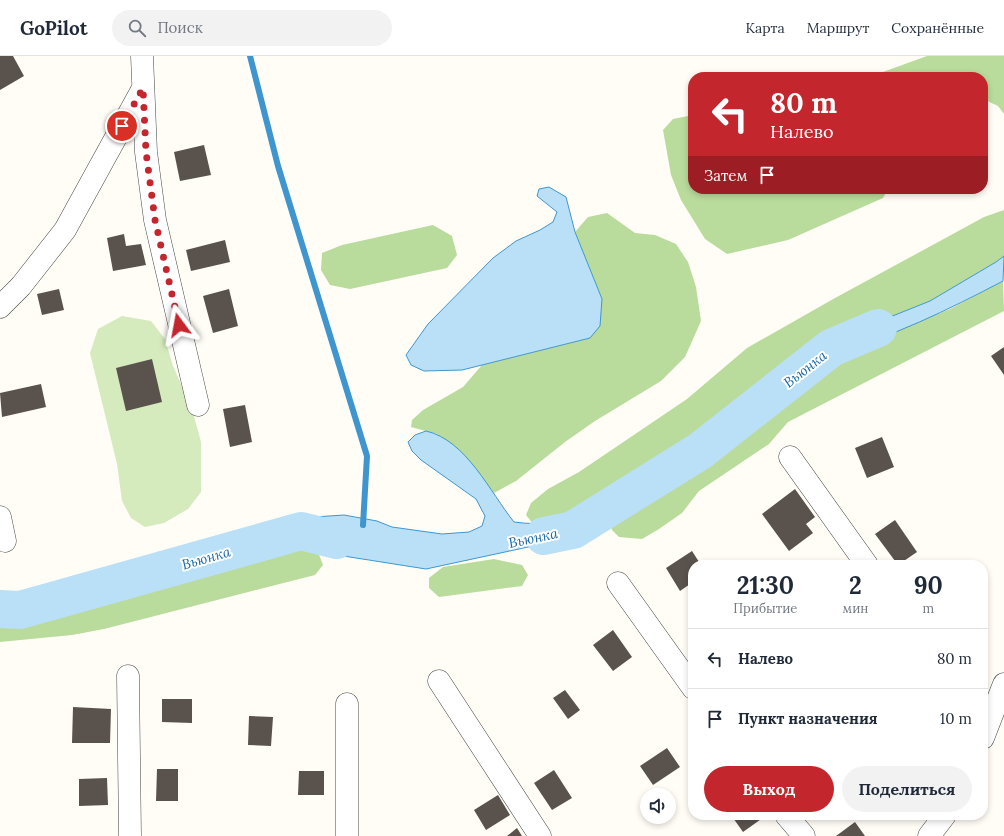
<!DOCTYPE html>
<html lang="ru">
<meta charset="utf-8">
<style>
body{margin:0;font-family:Lora,serif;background:#f2f2f3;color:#1f2937;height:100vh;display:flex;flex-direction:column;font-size:15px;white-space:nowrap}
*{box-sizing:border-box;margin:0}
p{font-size:13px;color:#747a83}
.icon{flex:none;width:22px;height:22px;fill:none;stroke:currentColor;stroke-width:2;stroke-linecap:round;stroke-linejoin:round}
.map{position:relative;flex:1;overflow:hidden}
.details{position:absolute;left:688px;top:504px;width:300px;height:260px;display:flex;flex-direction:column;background:#fff;border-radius:16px;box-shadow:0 2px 6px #0003}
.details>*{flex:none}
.hud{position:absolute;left:688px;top:16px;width:300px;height:122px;border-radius:16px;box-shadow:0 2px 6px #0003;background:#c4262e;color:#fff;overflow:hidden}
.tools{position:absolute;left:640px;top:732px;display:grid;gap:8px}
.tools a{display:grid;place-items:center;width:36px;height:36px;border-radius:50%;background:#fff;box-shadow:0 2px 6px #0003;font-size:20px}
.pin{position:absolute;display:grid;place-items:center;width:34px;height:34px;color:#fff;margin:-17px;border:2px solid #fff;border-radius:50%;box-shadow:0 1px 4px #0007}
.me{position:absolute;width:44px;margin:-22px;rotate:347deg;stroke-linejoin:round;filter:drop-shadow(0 0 3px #0008)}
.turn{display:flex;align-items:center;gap:14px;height:84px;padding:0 16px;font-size:18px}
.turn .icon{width:52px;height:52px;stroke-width:2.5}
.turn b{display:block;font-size:28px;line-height:34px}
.then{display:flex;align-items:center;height:38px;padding:0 16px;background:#0003;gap:8px;font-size:15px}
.eta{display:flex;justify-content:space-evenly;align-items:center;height:68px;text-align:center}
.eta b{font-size:24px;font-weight:800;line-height:28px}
.button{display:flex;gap:8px;margin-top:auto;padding:8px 16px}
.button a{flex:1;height:46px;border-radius:24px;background:#c4262e;color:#fff;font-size:16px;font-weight:800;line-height:46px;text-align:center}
.button a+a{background:#f2f2f3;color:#1f2937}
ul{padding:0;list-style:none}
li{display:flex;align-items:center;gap:12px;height:60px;padding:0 16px;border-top:1px solid #e0e1e3}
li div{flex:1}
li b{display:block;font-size:15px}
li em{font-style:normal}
header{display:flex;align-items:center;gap:24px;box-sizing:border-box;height:56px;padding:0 20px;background:#fff;border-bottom:1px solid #e0e1e3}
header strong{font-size:19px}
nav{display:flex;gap:22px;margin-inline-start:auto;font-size:14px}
.search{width:280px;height:36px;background:#f2f2f3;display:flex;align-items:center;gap:10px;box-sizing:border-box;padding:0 14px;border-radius:22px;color:#747a83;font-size:15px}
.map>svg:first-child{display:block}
.green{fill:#d5ebbd}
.forest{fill:#b9dc9c}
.water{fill:#b9e0f7;stroke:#3f96cf}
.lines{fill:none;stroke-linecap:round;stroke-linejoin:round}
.stream{stroke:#3f96cf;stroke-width:6}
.river{stroke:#b9e0f7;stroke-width:38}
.building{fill:#5a524d}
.minor-casing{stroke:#444;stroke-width:23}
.minor{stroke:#fff;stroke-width:22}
.route{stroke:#c4262e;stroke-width:7;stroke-dasharray:0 12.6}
.labels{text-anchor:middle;stroke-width:4;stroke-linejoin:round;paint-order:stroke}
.water-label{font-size:14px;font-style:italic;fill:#1768a6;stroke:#fff}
</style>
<header>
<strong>GoPilot</strong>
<div class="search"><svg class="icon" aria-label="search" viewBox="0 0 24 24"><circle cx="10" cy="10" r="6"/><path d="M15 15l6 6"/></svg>Поиск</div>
<nav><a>Карта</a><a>Маршрут</a><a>Сохранённые</a></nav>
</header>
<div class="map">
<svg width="1004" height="780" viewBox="0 0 1004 780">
<rect width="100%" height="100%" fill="#fffdf5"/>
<path class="green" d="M122 260 151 265 165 283 173 310 192 353 201 386V436L188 453 164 467 145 471 131 462 122 445 117 408 90 297 98 273Z"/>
<path class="forest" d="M927 0H1004V58L998 50 983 43V21H869Z
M693 59V133H888L883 142 788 184 727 198 705 183 681 144 671 119 663 74 673 63Z
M1004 154V200L996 206 930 245 855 275 798 307 655 414 621 437 585 456 554 466 534 469 526 459 531 447 548 433 579 416 687 343 747 292 835 242 940 185 984 161Z
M607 157 635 177 655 179 676 188 688 206 696 231 701 265 685 301 661 325 595 365 565 386 516 425 494 437 480 421 437 378 411 371 412 364 423 354 463 331 482 309 590 282 602 243 575 176 588 161Z
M433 169 452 180 457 199 447 212 350 233 330 229 321 214 322 197 342 189Z
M1003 225 1004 255 788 366 769 388 699 435 682 457 659 473 642 483 619 481 612 474 609 464 626 449 708 397 764 358 832 298 859 290 950 253Z
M294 489 318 496 323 509 315 519 104 573 72 579 0 586V568L35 562 148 530 246 498Z
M494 503 522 509 528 519 522 530 439 541 429 532V522L443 511Z"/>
<path class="water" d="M549 131 566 141 575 176 602 243 600 270 590 282 462 314 424 315 411 309 406 299 428 268 493 202 516 185 540 174 553 166 557 156 537 140 539 133Z
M1004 200 1003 225C948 254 892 281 832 298L831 292 835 285 855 275 930 245 996 206Z
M426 375C466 384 490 436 514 466 542 470 559 466 585 456L593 461 595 466 584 479 426 513 318 496 294 489 287 479 290 470 314 461 344 459 377 465 392 471 442 478 469 476 482 470 485 460 476 443 421 404 412 395 408 386 415 379Z"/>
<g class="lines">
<path class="stream" d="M250 0 278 110 367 400 363 469"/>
<path class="river" d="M544 480 573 474 700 395 831 292 878 272
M0 553 20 554 301 475 337 484"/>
</g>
<path class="building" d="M0 0H13L24 20 0 34Z
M204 89 211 119 180 125 174 96Z
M124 178 126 190 141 188 146 209 113 215 107 182Z
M225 184 230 206 191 215 186 194Z
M59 233 64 254 42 259 37 238Z
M229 233 238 270 213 277 203 240Z
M1004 291V319L991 300Z
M152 303 162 346 126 355 116 312Z
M41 328 46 351 2 361 0 337Z
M245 349 252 386 230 391 223 353Z
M882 381 894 411 867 422 855 392Z
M795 433 815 461 806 468 813 477 789 495 762 458Z
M895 464 917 496 898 509 875 478Z
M692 495 701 509H693V526L680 535 666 512Z
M613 574 632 601 613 615 593 589Z
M565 634 580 654 568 663 553 642Z
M162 643H192V667L162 666Z
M73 651 111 653 110 687H72Z
M249 660 273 661 271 690 248 689Z
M667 692 680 711 653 729 640 710Z
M157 713H178V745H156Z
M554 714 572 742 552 754 534 727Z
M299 715H324V739H298Z
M107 722 108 749 79 750V723Z
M498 739 510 759 486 774 474 754Z
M731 759H763L764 761 743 776Z
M855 766 865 780H836Z
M517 772 522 780H507Z"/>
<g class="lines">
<defs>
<path id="minor" d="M142 0 146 96 155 164 198 349
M0 251 21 230 65 174 143 32
M790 401 867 509
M0 461 5 485
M618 527 693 632
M128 620 130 780
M439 625 540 780
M983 682 1004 628
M786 759 804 780
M347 780V648
M929 780 945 759"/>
</defs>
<use href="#minor" class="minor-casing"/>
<use href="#minor" class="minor"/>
</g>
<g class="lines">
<path class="route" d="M122 70 143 32 146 96 155 164 179 269"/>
</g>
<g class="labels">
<g class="water-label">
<text transform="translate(805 313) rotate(-38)" y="5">Вьюнка</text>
<text transform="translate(533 482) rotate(-12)" y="5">Вьюнка</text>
<text transform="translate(206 502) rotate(-16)" y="5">Вьюнка</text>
</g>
</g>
</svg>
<div class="tools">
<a><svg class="icon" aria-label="sound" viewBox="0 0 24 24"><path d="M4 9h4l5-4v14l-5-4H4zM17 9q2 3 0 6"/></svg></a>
</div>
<div class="pin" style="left:122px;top:70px;background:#d93025"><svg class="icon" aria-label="arrive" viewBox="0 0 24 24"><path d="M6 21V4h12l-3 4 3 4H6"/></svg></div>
<svg class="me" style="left:179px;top:269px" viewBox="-20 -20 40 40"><path d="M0-17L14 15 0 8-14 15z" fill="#c4262e" stroke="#fff" stroke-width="4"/></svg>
<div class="hud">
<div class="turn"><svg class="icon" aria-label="left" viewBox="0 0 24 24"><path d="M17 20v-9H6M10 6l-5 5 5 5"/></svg><div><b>80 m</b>Налево</div></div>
<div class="then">Затем<svg class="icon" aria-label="arrive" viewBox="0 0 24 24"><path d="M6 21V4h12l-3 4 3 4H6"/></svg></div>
</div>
<section class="details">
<div class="eta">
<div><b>21:30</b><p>Прибытие</p></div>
<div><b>2</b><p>мин</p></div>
<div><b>90</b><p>m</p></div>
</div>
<ul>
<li><svg class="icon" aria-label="left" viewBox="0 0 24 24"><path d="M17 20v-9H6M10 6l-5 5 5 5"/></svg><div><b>Налево</b></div><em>80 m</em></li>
<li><svg class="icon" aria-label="arrive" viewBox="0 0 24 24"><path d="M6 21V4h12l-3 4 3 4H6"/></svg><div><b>Пункт назначения</b></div><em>10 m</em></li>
</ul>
<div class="button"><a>Выход</a><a>Поделиться</a></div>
</section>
</div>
